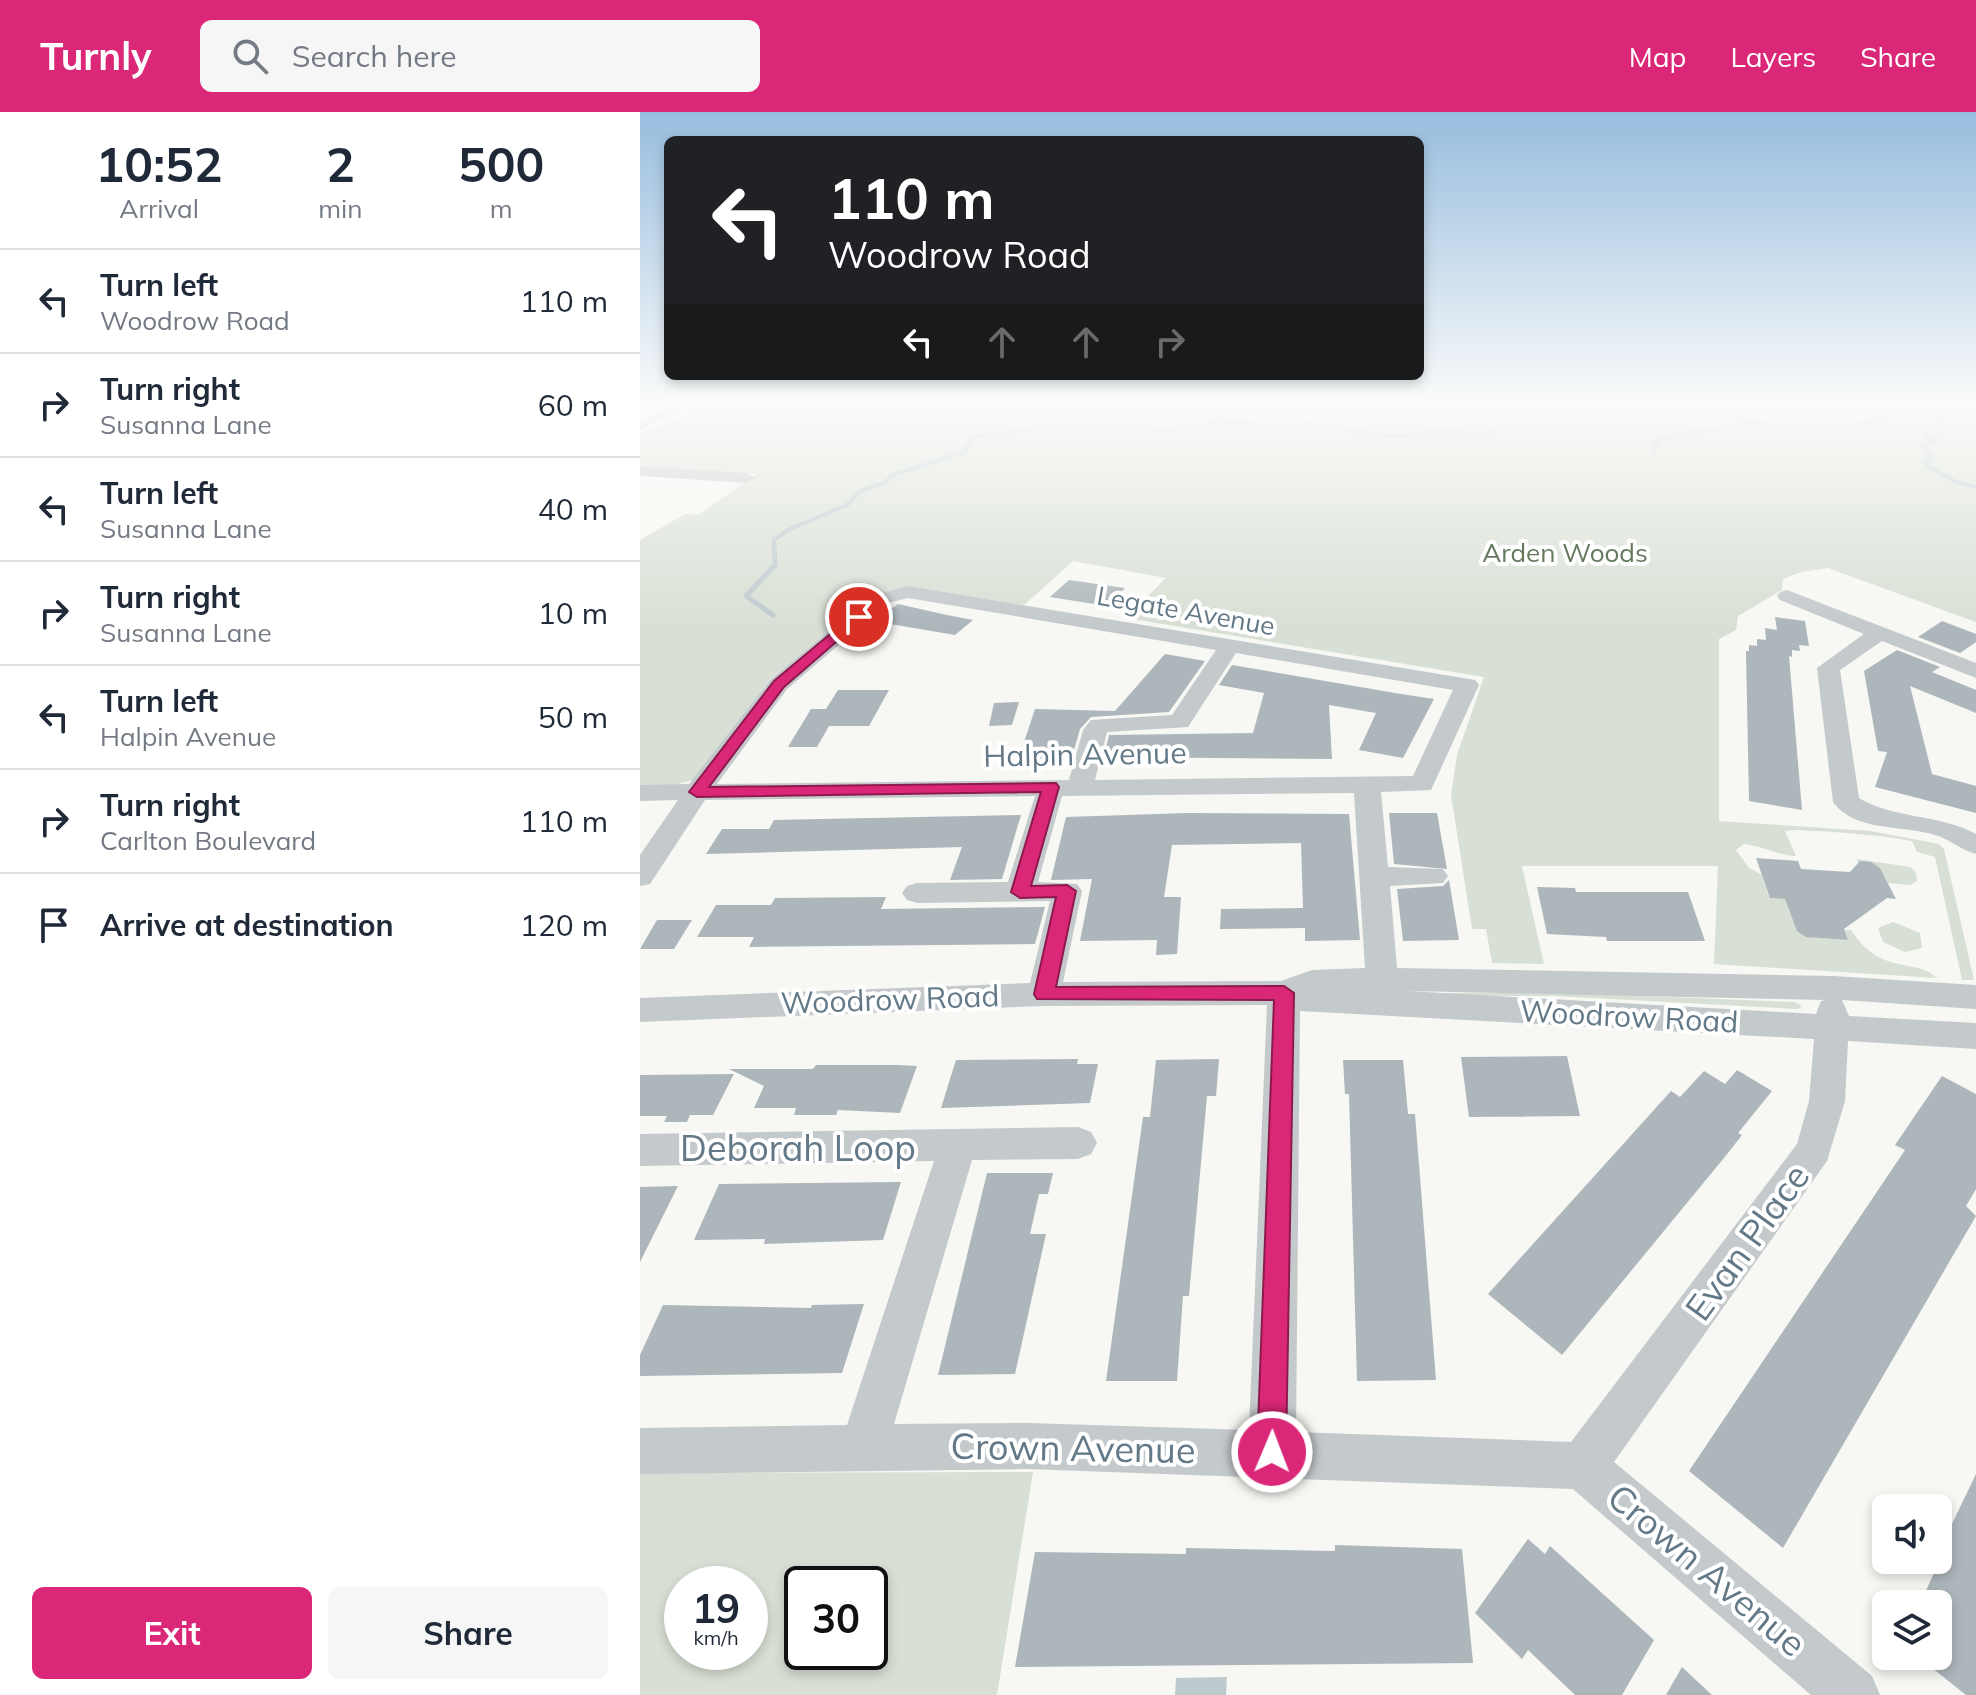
<!DOCTYPE html>
<style>
body{margin:0;font-family:Mulish,sans-serif;background:#f6f6f7;color:#1f2937;height:100vh;display:flex;flex-direction:column;font-size:30px;white-space:nowrap}
*{box-sizing:border-box;margin:0}
p{font-size:26px;color:#747a83}
.icon{flex:none;width:44px;height:44px;fill:none;stroke:currentColor;stroke-width:2;stroke-linecap:round;stroke-linejoin:round}
.map{position:relative;flex:1;overflow:hidden}
.panel{display:flex;flex-direction:column;background:#fff;width:640px}
.panel>*{flex:none}
.banner{position:absolute;left:24px;top:24px;width:760px;height:244px;border-radius:12px;box-shadow:0 4px 12px #0003;background:#202124;color:#fff;overflow:hidden}
.buttons{position:absolute;left:1232px;top:1382px;display:grid;gap:16px}
.buttons a{display:grid;place-items:center;width:80px;height:80px;border-radius:12px;background:#fff;box-shadow:0 4px 12px #0003;font-size:40px}
.speed{position:absolute;left:24px;top:1454px;display:flex;gap:16px;font-size:40px;font-weight:700;text-align:center}
.speed>*{display:grid;place-content:center;width:104px;height:104px;border-radius:50%;background:#fff;box-shadow:0 4px 12px #0003;line-height:1}
.speed small{font-size:20px;font-weight:400}
.speed .limit{border:4px solid #111;border-radius:12px;background:#fff;color:#111}
.pin{position:absolute;display:grid;place-items:center;width:68px;height:68px;color:#fff;margin:-34px;border:4px solid #fff;border-radius:50%;box-shadow:0 2px 8px #0007}
.me{position:absolute;width:88px;margin:-44px;rotate:1deg;stroke-linejoin:round;filter:drop-shadow(0 0 6px #0008)}
.turn{display:flex;align-items:center;gap:28px;height:168px;padding:0 32px;font-size:36px}
.turn .icon{width:104px;height:104px;stroke-width:2.5}
.turn b{display:block;font-size:56px;line-height:68px}
.lanes{display:flex;align-items:center;height:76px;padding:0 32px;background:#0003;justify-content:center;gap:40px;direction:ltr}
.lanes .off{opacity:.35}
.eta{display:flex;justify-content:space-evenly;align-items:center;height:136px;text-align:center}
.eta b{font-size:48px;font-weight:700;line-height:56px}
.action{display:flex;gap:16px;margin-top:auto;padding:16px 32px}
.action a{flex:1;height:92px;border-radius:12px;background:#db2777;color:#fff;font-size:32px;font-weight:700;line-height:92px;text-align:center}
.action a+a{background:#f6f6f7;color:#1f2937}
ul{padding:0;list-style:none}
li{display:flex;align-items:center;gap:24px;height:104px;padding:0 32px;border-top:2px solid #e0e1e3}
li div{flex:1}
li b{display:block;font-size:30px}
li em{font-style:normal}
header{display:flex;align-items:center;gap:48px;box-sizing:border-box;height:112px;padding:0 40px;background:#db2777;color:#fff}
header strong{font-size:38px}
nav{display:flex;gap:44px;margin-inline-start:auto;font-size:28px}
.search{width:560px;height:72px;background:#f6f6f7;display:flex;align-items:center;gap:20px;box-sizing:border-box;padding:0 28px;border-radius:12px;color:#747a83;font-size:30px}
main{display:flex;flex:1;min-height:0}
.map>svg:first-child{display:block}
.green{fill:#d8dfd4;fill-rule:evenodd}
.water{fill:#bdcace}
.lines{fill:none;stroke-linecap:round;stroke-linejoin:round}
.stream-far1{stroke:#bdcace;stroke-width:4}
.stream{stroke:#bdcace;stroke-width:5}
.building{fill:#adb6bb}
.minor{fill:#c4c9cc;fill-rule:evenodd}
.route{fill:#db2777;stroke:#8e194d;stroke-width:2}
.labels{text-anchor:middle;stroke-width:8;stroke-linejoin:round;paint-order:stroke}
.far-park-label{font-size:26px;fill:#65795f;stroke:#fff}
.far-street-label{font-size:26px;fill:#637987;stroke:#fff}
.street-label{font-size:30px;fill:#637987;stroke:#fff}
.near-street-label{font-size:36px;fill:#637987;stroke:#fff}
</style>
<header>
<strong>Turnly</strong>
<div class="search"><svg class="icon" aria-label="search" viewBox="0 0 24 24"><circle cx="10" cy="10" r="6"/><path d="M15 15l6 6"/></svg>Search here</div>
<nav><a>Map</a><a>Layers</a><a>Share</a></nav>
</header>
<main>
<section class="panel">
<div class="eta">
<div><b>10:52</b><p>Arrival</p></div>
<div><b>2</b><p>min</p></div>
<div><b>500</b><p>m</p></div>
</div>
<ul>
<li><svg class="icon" aria-label="left" viewBox="0 0 24 24"><path d="M17 20v-9H6M10 6l-5 5 5 5"/></svg><div><b>Turn left</b><p>Woodrow Road</p></div><em>110 m</em></li>
<li><svg class="icon" aria-label="right" viewBox="0 0 24 24"><path d="M7 20v-9h11M14 6l5 5-5 5"/></svg><div><b>Turn right</b><p>Susanna Lane</p></div><em>60 m</em></li>
<li><svg class="icon" aria-label="left" viewBox="0 0 24 24"><path d="M17 20v-9H6M10 6l-5 5 5 5"/></svg><div><b>Turn left</b><p>Susanna Lane</p></div><em>40 m</em></li>
<li><svg class="icon" aria-label="right" viewBox="0 0 24 24"><path d="M7 20v-9h11M14 6l5 5-5 5"/></svg><div><b>Turn right</b><p>Susanna Lane</p></div><em>10 m</em></li>
<li><svg class="icon" aria-label="left" viewBox="0 0 24 24"><path d="M17 20v-9H6M10 6l-5 5 5 5"/></svg><div><b>Turn left</b><p>Halpin Avenue</p></div><em>50 m</em></li>
<li><svg class="icon" aria-label="right" viewBox="0 0 24 24"><path d="M7 20v-9h11M14 6l5 5-5 5"/></svg><div><b>Turn right</b><p>Carlton Boulevard</p></div><em>110 m</em></li>
<li><svg class="icon" aria-label="arrive" viewBox="0 0 24 24"><path d="M6 21V4h12l-3 4 3 4H6"/></svg><div><b>Arrive at destination</b></div><em>120 m</em></li>
</ul>
<div class="action"><a>Exit</a><a>Share</a></div>
</section>
<div class="map">
<svg width="1336" height="1583" viewBox="0 0 1336 1583">
<rect width="100%" height="100%" fill="#f7f7f3"/>
<path class="green" d="M70 291H1336V510L1188 456 1161 460 1143 467 1142 478 1098 504 1096 518 1079 527V709L1230 719 1299 732 1304 737 1334 868H1322L1295 745 1277 740 1272 729C1234 722 1196 720 1157 718L1145 719 1156 744C1136 743 1123 734 1104 732L1096 738 1109 756 1121 762 1130 786 1145 787C1162 831 1162 824 1208 828L1204 818H1211C1241 865 1275 845 1297 866L1074 852 1078 754H882L904 852 852 851 846 817H832L811 683 817 643 844 565 486 506 526 466 433 449 384 493 275 476 247 479 131 566 56 667 31 674H0V428L45 402 58 403 117 362 0 354V322Z
M1217 747 1270 755 1276 760 1277 769 1270 773 1248 771C1241 757 1235 747 1218 751Z
M1253 810 1280 821 1282 836 1265 840 1243 830 1238 816Z
M906 880 1154 890 1162 894 1158 897 915 884H811L806 881Z
M393 1360 357 1583H0V1361ZM42 1472H110V1540H42ZM162 1472H230V1540H162Z"/>
<path class="water" d="M587 1565 586 1583H535L536 1566Z"/>
<g class="lines">
<path class="stream-far1" d="M1050 291 1079 307 1183 317 1246 307 1304 291
M1277 301 1307 310 1284 317 1288 324 1299 329 1280 333 1291 343 1286 351 1289 355 1316 370 1336 375
M1013 340 1016 330 1032 323 1106 313
M134 434V428L150 417 207 393 220 379 244 371 255 362 322 341 333 327 341 324 425 312 530 318 580 309 649 314 668 311 755 325 792 319 844 322 860 314 852 303 809 291"/>
<path class="stream" d="M133 503 106 484 135 453 134 432"/>
</g>
<path class="building" d="M429 468 485 476 467 494 410 485Z
M258 492 307 503 333 508 315 523 233 509Z
M1135 505 1165 509 1169 534 1159 533 1160 539 1152 538V545L1149 544 1162 698 1109 689 1106 539H1109V533L1117 534V527L1126 528 1125 516 1137 518Z
M1302 509 1336 522V530L1320 541 1278 525Z
M1257 538 1300 555 1292 560 1336 578V601L1270 574 1292 662 1336 674V701L1235 675 1247 640 1238 639 1224 559Z
M525 542 565 549 529 600 451 605 440 617 432 645 378 648 395 597 475 599Z
M592 553 755 581 794 587 763 646 719 638 736 601 689 593 692 647 464 645 469 623 613 621 624 581 579 573Z
M198 578H249L229 614H189L177 635H148L171 597H186Z
M379 590 372 613 349 614 354 591Z
M548 701 709 702 720 828 665 829V816L580 817 581 797 663 796 661 731 532 733 524 785H541L537 842 516 843 517 828 440 829 452 767 411 768 426 705Z
M749 701H797L807 757 754 752Z
M381 703 362 767 310 768 322 735 66 742 82 717H129L134 708Z
M1116 746 1158 749 1161 757 1210 760 1220 749 1231 750 1240 756 1256 787 1247 786 1204 817 1208 828 1166 825 1157 819 1145 787 1130 786Z
M809 768 819 828 763 829 757 777 803 774Z
M897 775 935 776 936 780H1048L1065 829H967L966 825 907 822Z
M246 785 241 797 405 795 395 832 109 835 114 825H57L76 793H131L135 786Z
M17 808H52L34 837H0Z
M927 944 940 1004 829 1005 821 945Z
M438 947 437 952H458L450 991 301 996 316 948Z
M579 947 576 984H567L549 1184H543L537 1269H466L503 1005H510L516 948Z
M703 948H763L768 1002H775L796 1268 717 1269 709 982H705Z
M176 953H257L277 954 260 1001 198 998 196 1003H154L156 996H114L124 974 89 957H173Z
M1097 958 1132 979 1098 1021 1102 1023 1088 1041 922 1243 848 1182 1031 979 1040 985 1064 959 1085 972Z
M94 962 73 1003H50L47 1010H24L27 1004H0V963Z
M1302 964 1336 982V1077L1326 1094 1336 1104 1143 1436 1049 1359 1265 1038 1255 1033Z
M347 1061H413L408 1082H399L390 1122H406L375 1262 298 1263Z
M261 1070 243 1128 124 1132 125 1127 54 1128 79 1072Z
M38 1074 0 1150V1075Z
M224 1192 202 1261 0 1264V1243L23 1193 171 1196 172 1193Z
M1336 1362V1583H1326L1277 1544H1298V1492H1280L1299 1450 1298 1441Z
M888 1427 905 1442 910 1434 1014 1528 982 1583H935L888 1538 882 1547 835 1501Z
M695 1433 822 1437 833 1551 375 1555 395 1440 546 1442V1436L695 1439Z
M1042 1555 1072 1583H1026Z"/>
<g class="lines">
<path class="minor" d="M41 291H62L0 318V308Z
M0 354 107 361 115 366 107 371 0 364Z
M268 474 835 568 839 573 791 678 741 680 748 755 803 757 808 764 803 771 750 774 757 856 1193 864 1336 873V897L1202 888 1209 904 1336 911V937L1208 929 1205 989 1187 1049 974 1350 1232 1564 1240 1583H1171L933 1377 388 1357 0 1362V1316L207 1313 294 1049 0 1054V1022L438 1015 451 1020 457 1031 451 1042 438 1047 332 1048 254 1312 388 1311 609 1318 627 893 404 894 0 910V886L390 871 410 789 277 791 267 788 262 781 267 774 277 771 368 770 395 684 65 688 10 772 0 774V743L38 688 0 689V673L49 672 131 567 234 483ZM268 486 576 538 532 603 451 608 443 618 429 668 77 672 147 577 248 491ZM596 541 813 578 773 664 455 668 467 620 548 615ZM714 681 725 856 672 858 641 869 423 870 442 779 437 772 398 770 422 684ZM768 879 1186 888 1181 889 1176 902ZM660 899 1174 927 1169 989 1157 1032 931 1330 656 1320Z
M1147 478 1336 551V566L1242 529 1200 558 1219 686C1254 707 1299 702 1336 722V742C1321 738 1309 727 1295 723 1264 713 1214 720 1193 690L1177 556 1224 522 1140 488 1137 484 1140 480Z"/>
</g>
<linearGradient id="sky" x2="0" y2="1"><stop stop-color="#97bdde"/><stop offset="0.57" stop-color="#fbfbfa"/><stop offset="1" stop-color="#fbfbfa" stop-opacity="0"/></linearGradient>
<rect width="1336" height="513" fill="url(#sky)"/>
<path class="route" d="M214 502 225 505 144 575 69 675 416 671 419 675 391 774 427 773 436 779 416 875 644 874 654 881 646 1340 642 1350 632 1355 622 1350 617 1340 634 888 397 887 394 882 416 785 380 786 371 780 401 680 57 685 49 680 134 569Z"/>
<g class="labels">
<g class="far-park-label">
<text x="925" y="450">Arden Woods</text>
</g>
<g class="far-street-label">
<text transform="translate(546 499) rotate(10)" y="9">Legate Avenue</text>
</g>
<g class="street-label">
<text transform="translate(445 643) rotate(-1)" y="10">Halpin Avenue</text>
<text transform="translate(250 888) rotate(-2)" y="10">Woodrow Road</text>
<text transform="translate(989 905) rotate(3)" y="10">Woodrow Road</text>
</g>
<g class="near-street-label">
<text x="158" y="1049">Deborah Loop</text>
<text transform="translate(1107 1130) rotate(-54)" y="13">Evan Place</text>
<text transform="translate(433 1336) rotate(1)" y="13">Crown Avenue</text>
<text transform="translate(1067 1458) rotate(40)" y="13">Crown Avenue</text>
</g>
</g>
</svg>
<div class="buttons">
<a><svg class="icon" aria-label="sound" viewBox="0 0 24 24"><path d="M4 9h4l5-4v14l-5-4H4zM17 9q2 3 0 6"/></svg></a>
<a><svg class="icon" aria-label="layers" viewBox="0 0 24 24"><path d="M12 4l9 5-9 5-9-5zM3 14l9 5 9-5"/></svg></a>
</div>
<div class="speed"><div>19<small>km/h</small></div><div class="limit">30</div></div>
<div class="pin" style="left:219px;top:505px;background:#d93025"><svg class="icon" aria-label="arrive" viewBox="0 0 24 24"><path d="M6 21V4h12l-3 4 3 4H6"/></svg></div>
<svg class="me" style="left:632px;top:1340px" viewBox="-20 -20 40 40"><circle r="17" fill="#db2777" stroke="#fff" stroke-width="3"/><path d="M0-11L8 9 0 5-8 9z" fill="#fff"/></svg>
<div class="banner">
<div class="turn"><svg class="icon" aria-label="left" viewBox="0 0 24 24"><path d="M17 20v-9H6M10 6l-5 5 5 5"/></svg><div><b>110 m</b>Woodrow Road</div></div>
<div class="lanes"><svg class="icon" aria-label="left" viewBox="0 0 24 24"><path d="M17 20v-9H6M10 6l-5 5 5 5"/></svg><svg class="icon off" aria-label="ahead" viewBox="0 0 24 24"><path d="M12 20V5M6 11l6-6 6 6"/></svg><svg class="icon off" aria-label="ahead" viewBox="0 0 24 24"><path d="M12 20V5M6 11l6-6 6 6"/></svg><svg class="icon off" aria-label="right" viewBox="0 0 24 24"><path d="M7 20v-9h11M14 6l5 5-5 5"/></svg></div>
</div>
</div>
</main>
